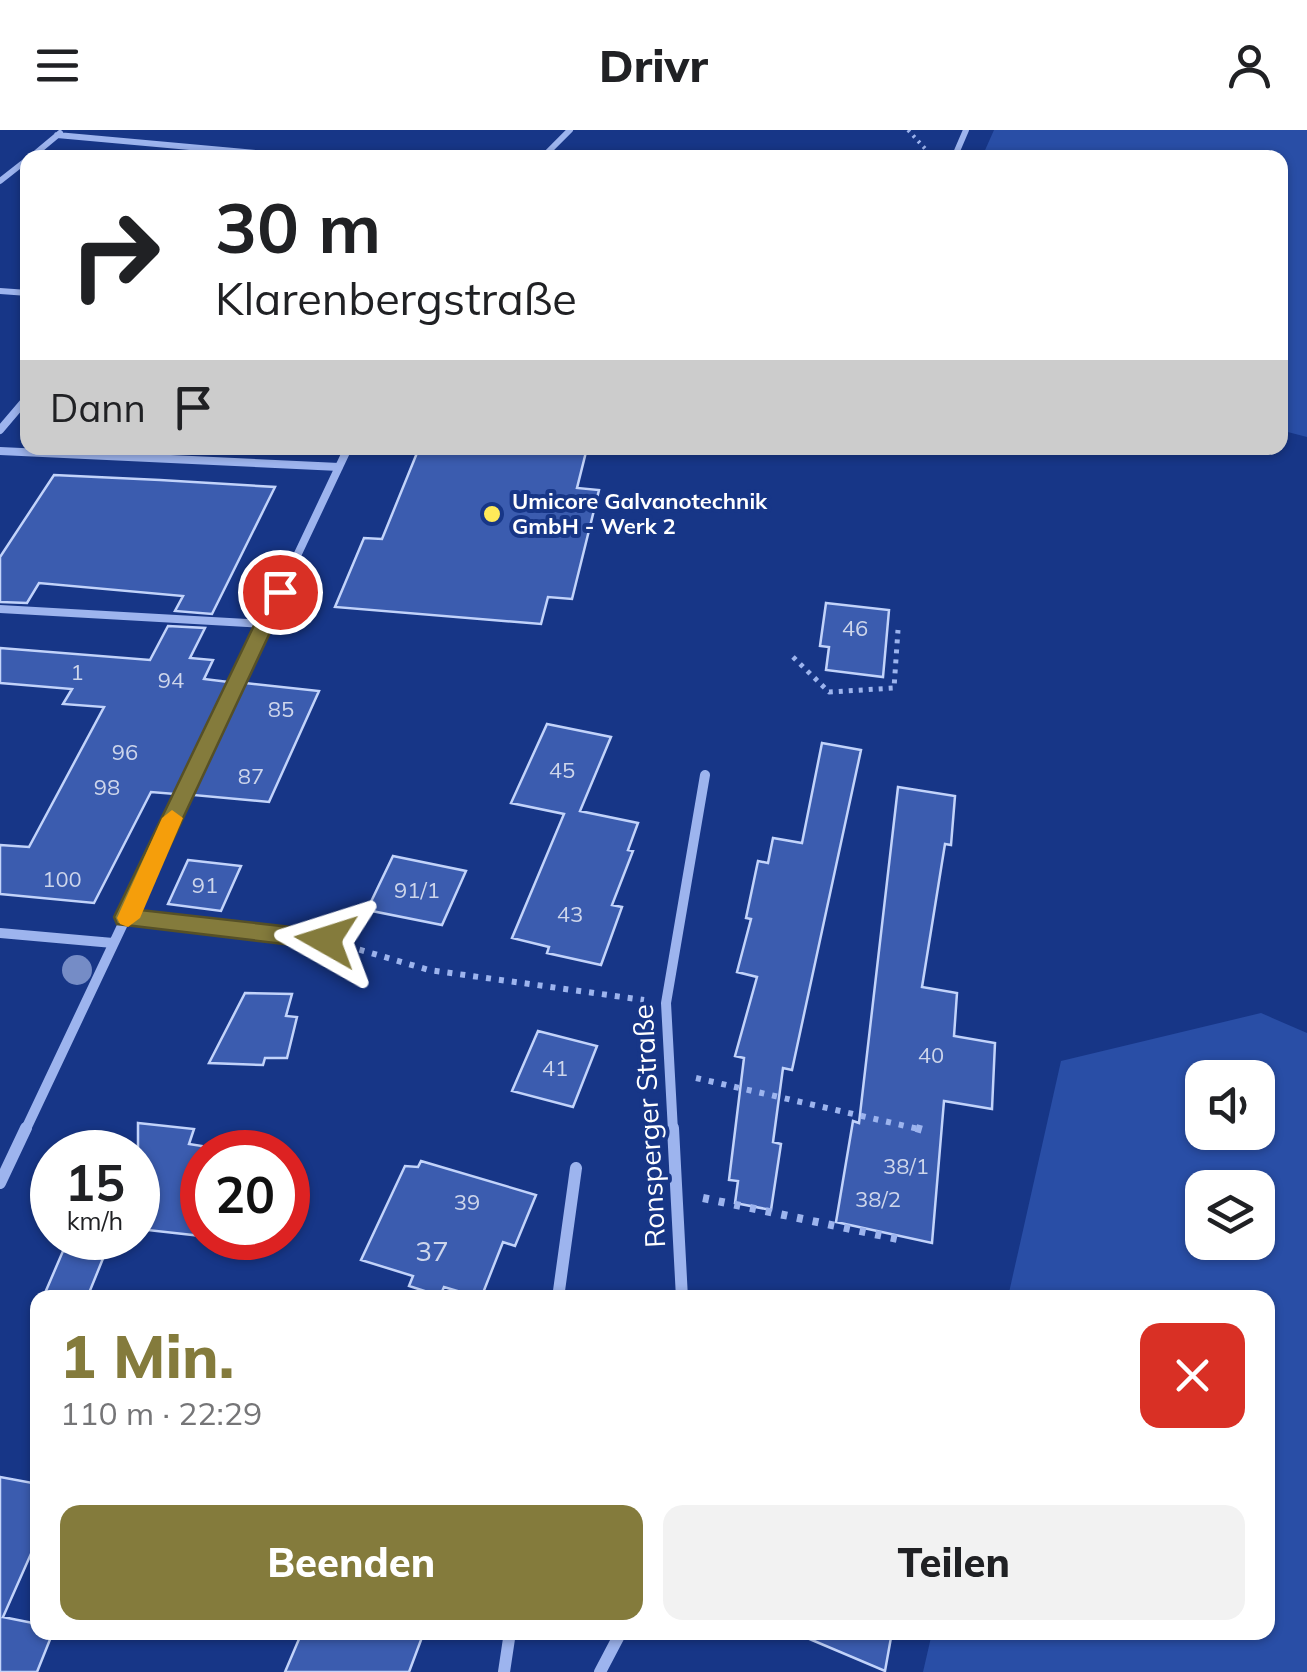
<!DOCTYPE html>
<html lang="de">
<meta charset="utf-8">
<style>
body{margin:0;font-family:Mulish,sans-serif;background:#f2f2f2;color:#202124;height:100vh;display:flex;flex-direction:column;font-size:38px;white-space:nowrap}
*{box-sizing:border-box;margin:0}
p{font-size:32px;color:#757577}
.icon{flex:none;width:55px;height:55px;fill:none;stroke:currentColor;stroke-width:2;stroke-linecap:round;stroke-linejoin:round}
.map{position:relative;flex:1;overflow:hidden}
.sheet{position:absolute;left:30px;top:1160px;width:1245px;height:350px;display:flex;flex-direction:column;background:#fff;border-radius:20px;box-shadow:0 2px 8px #0004}
.sheet>*{flex:none}
.banner{position:absolute;left:20px;top:20px;width:1268px;height:305px;border-radius:20px;box-shadow:0 2px 8px #0004;background:#fff;color:#202124;overflow:hidden}
.tools{position:absolute;left:1185px;top:930px;display:grid;gap:20px}
.tools a{display:grid;place-items:center;width:90px;height:90px;border-radius:20px;background:#fff;box-shadow:0 2px 8px #0004;font-size:50px}
.speed{position:absolute;left:30px;top:1000px;display:flex;gap:20px;font-size:50px;font-weight:700;text-align:center}
.speed>*{display:grid;place-content:center;width:130px;height:130px;border-radius:50%;background:#fff;box-shadow:0 2px 8px #0004;line-height:1}
.speed small{font-size:25px;font-weight:400}
.speed .limit{border:15px solid #d22;background:#fff;color:#111}
.pin{position:absolute;display:grid;place-items:center;width:85px;height:85px;color:#fff;margin:-42px;border:5px solid #fff;border-radius:50%;box-shadow:0 2px 10px #0007}
.me{position:absolute;width:110px;margin:-55px;rotate:276deg;stroke-linejoin:round;filter:drop-shadow(0 0 8px #0008)}
.turn{display:flex;align-items:center;gap:35px;height:210px;padding:0 30px;font-size:45px}
.turn .icon{width:130px;height:130px;stroke-width:2.5}
.turn b{display:block;font-size:70px;line-height:85px}
.then{display:flex;align-items:center;height:95px;padding:0 30px;background:#0003;gap:20px;font-size:38px}
.round{display:grid;place-items:center;flex:none;width:105px;height:105px;border-radius:20px;background:#f2f2f2}
.overview{display:flex;align-items:center;justify-content:space-between;height:170px;padding:0 30px}
h1{font-size:60px;font-weight:800;line-height:75px;color:#847b3c}
.button{display:flex;gap:20px;margin-top:auto;padding:20px 30px}
.button a{flex:1;height:115px;border-radius:20px;background:#847b3c;color:#fff;font-size:40px;font-weight:800;line-height:115px;text-align:center}
.button a+a{background:#f2f2f2;color:#202124}
header{display:flex;justify-content:space-between;align-items:center;height:130px;padding:0 30px;background:#fff;font-size:45px;font-weight:800}
.map>svg:first-child{display:block}
.green{fill:#294ea6;fill-rule:evenodd}
.building{fill:#3b5caf;stroke:#c2d3fa;stroke-width:2.5}
.lines{fill:none;stroke-linecap:round;stroke-linejoin:round}
.path-far3{stroke:#9db4ee;stroke-width:4;stroke-dasharray:2.5 5;stroke-linecap:butt}
.path-far2{stroke:#9db4ee;stroke-width:5;stroke-dasharray:4 6;stroke-linecap:butt}
.path-far1{stroke:#9db4ee;stroke-width:6;stroke-dasharray:5 8;stroke-linecap:butt}
.path{stroke:#9db4ee;stroke-width:8;stroke-dasharray:6 10;stroke-linecap:butt}
.lane{stroke:#9db4ee;stroke-width:8}
.street-far3{stroke:#9db4ee;stroke-width:6}
.street-far2{stroke:#9db4ee;stroke-width:8}
.street-far1{stroke:#9db4ee;stroke-width:10}
.street{stroke:#9db4ee;stroke-width:12}
.tree{fill:#758cc6}
.route{fill:#847b3c;stroke:#565027;stroke-width:2.5}
.slow{fill:#f59e0b}
.poi-dot{fill:#ffe959;stroke:#173687;stroke-width:4}
.labels{text-anchor:middle;stroke-width:8;stroke-linejoin:round;paint-order:stroke}
.far-poi-label{font-size:22px;font-weight:bold;fill:#fff;stroke:#173687;text-anchor:start}
.number-label{font-size:22px;fill:#ced6eb}
.street-label{font-size:28px;fill:#fff;stroke:#173687}
.near-number-label{font-size:28px;fill:#ced6eb}
</style>
<header><svg class="icon" aria-label="menu" viewBox="0 0 24 24"><path d="M4 6h16M4 12h16M4 18h16"/></svg>Drivr<svg class="icon" aria-label="person" viewBox="0 0 24 24"><circle cx="12" cy="8" r="4"/><path d="M4 21q1-7 8-7t8 7"/></svg></header>
<div class="map">
<svg width="1307" height="1542" viewBox="0 0 1307 1542">
<rect width="100%" height="100%" fill="#173687"/>
<path class="green" d="M994 0H1307V307L1280 300V28L982 27Z
M1261 883 1307 903V1542H923L932 1503 1268 1502V1168L1008 1167 1061 931ZM1202 948H1258V1002H1202ZM1202 1058H1258V1112H1202Z"/>
<path class="building" d="M419 318H587L577 358 599 360 572 469 548 467 541 494 335 477 364 408 382 409Z
M54 345 160 350 275 357 212 484 175 481 183 466 39 453 27 473 0 472V427Z
M826 473 889 480 883 547 826 540 829 517 820 516Z
M168 496 205 498 190 528 213 530 204 549 229 552 175 664 151 662 94 773 0 764V715L29 717 104 577 63 574 72 559 0 553V518L150 530Z
M245 553 319 561 269 672 193 665Z
M547 594 611 607 580 681 638 693 628 720 633 721 612 775 622 777 601 835 547 823 549 817 512 808 564 684 511 673Z
M822 613 861 620 792 940 783 938 773 1012 781 1014 771 1080 735 1073 738 1051 729 1050 744 928 735 926 757 847 737 842 751 789 746 788 758 731 768 733 773 708 802 713Z
M898 657 955 666 951 715 945 714 922 857 957 863 954 906 995 913 992 979 944 971 932 1113 836 1092 853 991 859 993Z
M393 726 466 741 442 795 367 780Z
M188 730 241 736 221 781 168 774Z
M245 863 292 864 286 886 297 887 287 928H265L263 935 209 933Z
M538 901 597 916 573 977 512 961Z
M138 993 194 999 189 1014 202 1016V1106L138 1099Z
M421 1031 536 1065 515 1116 503 1112 481 1168 444 1157 440 1166 409 1156 413 1146 361 1130 405 1036 418 1037Z
M63 1121 104 1126 87 1168 45 1163Z
M0 1347 38 1354V1408L3 1487 38 1494V1502H53L37 1542H0Z
M302 1502H424L409 1542H285Z
M793 1502H892L885 1541Z"/>
<g class="lines">
<path class="path-far3" d="M908 0 931 25"/>
<path class="path-far2" d="M793 527 829 562 894 558 898 500"/>
<path class="path-far1" d="M347 816 429 840 644 870
M696 948 923 1000"/>
<path class="path" d="M916 998 923 1000
M703 1068 898 1109"/>
<path class="lane" d="M126 787 326 810"/>
<path class="street-far3" d="M57 5 310 28
M30 28 60 3
M542 28 570 0
M954 28 966 0
M0 51 28 29
M0 161 28 163"/>
<path class="street-far2" d="M0 300 28 267
M0 321 339 337
M0 479 265 494
M224 580 348 318"/>
<path class="street-far1" d="M0 803 113 813
M25 1001 225 578
M673 1001 666 873 705 645"/>
<path class="street" d="M673 998 682 1168
M0 1053 26 998
M558 1168 576 1038
M504 1542 510 1502
M600 1542 621 1502"/>
</g>
<circle class="tree" cx="77" cy="840" r="15"/>
<path class="route" d="M280 457 289 462 140 780 326 801 338 810 326 819 117 794 114 787 270 462Z"/>
<path class="slow" d="M172 680 183 688 140 788 128 797 120 794 117 788 162 688Z"/>
<circle class="poi-dot" cx="492" cy="384" r="10"/>
<g class="labels">
<g class="far-poi-label">
<text x="512" y="379">Umicore Galvanotechnik<tspan x="512" dy="25">GmbH - Werk 2</tspan></text>
</g>
<g class="number-label">
<text x="855" y="506">46</text>
<text x="77" y="550">1</text>
<text x="171" y="558">94</text>
<text x="281" y="587">85</text>
<text x="125" y="630">96</text>
<text x="562" y="648">45</text>
<text x="251" y="654">87</text>
<text x="107" y="665">98</text>
<text x="62" y="757">100</text>
<text x="205" y="763">91</text>
<text x="417" y="768">91/1</text>
<text x="570" y="792">43</text>
<text x="931" y="933">40</text>
<text x="555" y="946">41</text>
<text x="906" y="1044">38/1</text>
<text x="878" y="1077">38/2</text>
<text x="467" y="1080">39</text>
</g>
<g class="street-label">
<text transform="translate(649 996) rotate(-93)" y="10">Ronsperger Straße</text>
</g>
<g class="near-number-label">
<text x="432" y="1131">37</text>
</g>
</g>
</svg>
<div class="tools">
<a><svg class="icon" aria-label="sound" viewBox="0 0 24 24"><path d="M4 9h4l5-4v14l-5-4H4zM17 9q2 3 0 6"/></svg></a>
<a><svg class="icon" aria-label="layers" viewBox="0 0 24 24"><path d="M12 4l9 5-9 5-9-5zM3 14l9 5 9-5"/></svg></a>
</div>
<div class="speed"><div>15<small>km/h</small></div><div class="limit">20</div></div>
<div class="pin" style="left:280px;top:462px;background:#d93025"><svg class="icon" aria-label="arrive" viewBox="0 0 24 24"><path d="M6 21V4h12l-3 4 3 4H6"/></svg></div>
<svg class="me" style="left:326px;top:810px" viewBox="-20 -20 40 40"><path d="M0-17L14 15 0 8-14 15z" fill="#847b3c" stroke="#fff" stroke-width="4"/></svg>
<div class="banner">
<div class="turn"><svg class="icon" aria-label="right" viewBox="0 0 24 24"><path d="M7 20v-9h11M14 6l5 5-5 5"/></svg><div><b>30 m</b>Klarenbergstraße</div></div>
<div class="then">Dann<svg class="icon" aria-label="arrive" viewBox="0 0 24 24"><path d="M6 21V4h12l-3 4 3 4H6"/></svg></div>
</div>
<section class="sheet">
<div class="overview"><div><h1>1 Min.</h1><p>110 m · 22:29</p></div><a class="round" style="background:#d93025;color:#fff"><svg class="icon" aria-label="close" viewBox="0 0 24 24"><path d="M6 6l12 12M18 6L6 18"/></svg></a></div>
<div class="button"><a>Beenden</a><a>Teilen</a></div>
</section>
</div>
